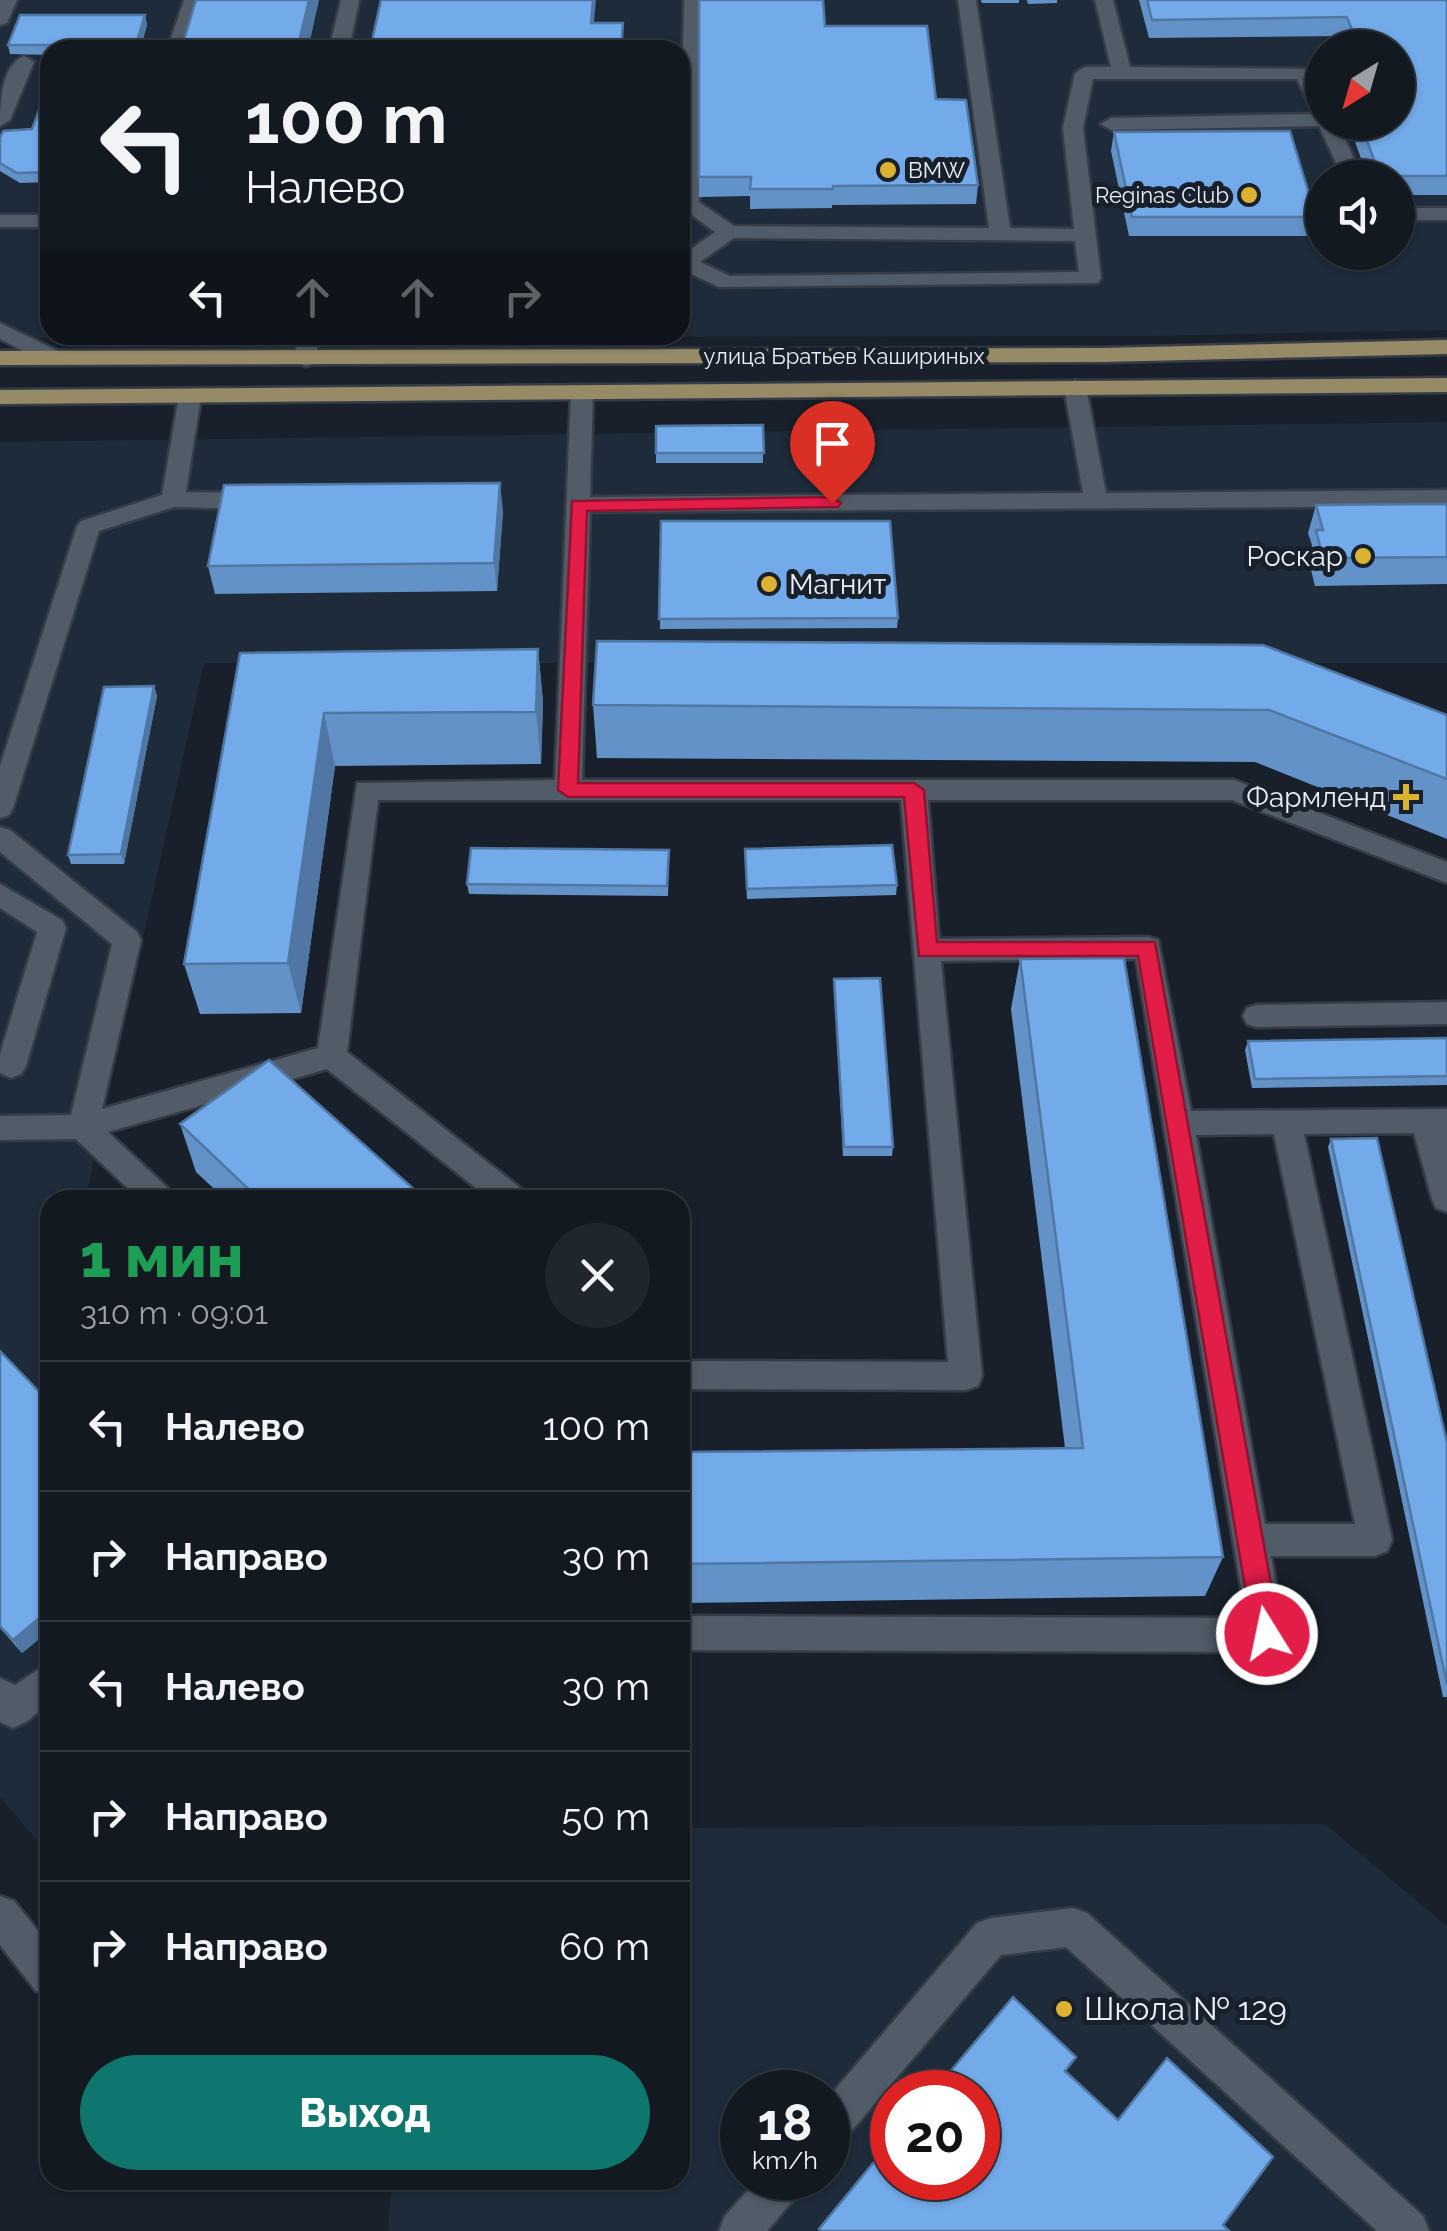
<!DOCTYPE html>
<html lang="ru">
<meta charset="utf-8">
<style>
body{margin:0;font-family:Raleway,sans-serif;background:#1f262d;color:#f1f3f6;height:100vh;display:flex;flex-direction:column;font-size:38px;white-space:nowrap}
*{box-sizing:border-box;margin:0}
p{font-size:32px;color:#9ca0a5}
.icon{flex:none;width:55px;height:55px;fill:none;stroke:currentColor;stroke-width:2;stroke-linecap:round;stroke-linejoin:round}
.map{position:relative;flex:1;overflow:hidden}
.drawer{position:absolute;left:40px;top:1190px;width:650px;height:1000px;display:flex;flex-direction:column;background:#121920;border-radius:30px;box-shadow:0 2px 8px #0004,0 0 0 2px #31383e}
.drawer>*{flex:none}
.banner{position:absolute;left:40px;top:40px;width:650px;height:305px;border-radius:30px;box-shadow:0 2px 8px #0004,0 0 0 2px #31383e;background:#121920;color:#f1f3f6;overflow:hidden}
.needle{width:65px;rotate:217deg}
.controls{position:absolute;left:1305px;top:30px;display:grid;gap:20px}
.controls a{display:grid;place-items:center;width:110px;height:110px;border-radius:50%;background:#121920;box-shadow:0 2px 8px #0004,0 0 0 2px #31383e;font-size:50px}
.speed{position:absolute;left:720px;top:2070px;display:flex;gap:20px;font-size:50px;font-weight:700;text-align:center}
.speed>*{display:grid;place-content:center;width:130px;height:130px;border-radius:50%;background:#121920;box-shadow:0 2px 8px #0004,0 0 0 2px #31383e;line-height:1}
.speed small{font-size:25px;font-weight:400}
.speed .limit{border:15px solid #d22;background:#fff;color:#111}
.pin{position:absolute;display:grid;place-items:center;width:85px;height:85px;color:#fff;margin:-102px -42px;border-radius:50% 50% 50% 0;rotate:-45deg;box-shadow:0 0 10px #0007}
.pin .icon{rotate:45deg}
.me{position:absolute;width:110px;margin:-55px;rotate:350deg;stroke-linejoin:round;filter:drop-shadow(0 0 8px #0008)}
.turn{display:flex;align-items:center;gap:35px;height:210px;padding:0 40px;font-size:45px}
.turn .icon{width:130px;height:130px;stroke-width:2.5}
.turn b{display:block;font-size:70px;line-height:85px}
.lanes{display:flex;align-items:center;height:95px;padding:0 40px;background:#0003;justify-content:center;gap:50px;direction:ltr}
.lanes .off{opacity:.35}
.round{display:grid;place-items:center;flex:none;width:105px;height:105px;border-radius:52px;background:#1f262d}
.head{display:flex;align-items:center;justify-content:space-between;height:170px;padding:0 40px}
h1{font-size:60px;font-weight:800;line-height:75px;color:#1e9e55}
.action{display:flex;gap:20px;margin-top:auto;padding:20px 40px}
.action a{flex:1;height:115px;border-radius:60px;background:#0f766e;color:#fff;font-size:40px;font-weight:800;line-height:115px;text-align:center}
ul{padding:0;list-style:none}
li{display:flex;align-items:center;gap:30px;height:130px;padding:0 40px;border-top:2px solid #31383e}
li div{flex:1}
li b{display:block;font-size:38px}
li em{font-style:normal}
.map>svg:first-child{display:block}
.built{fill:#1e2b3a;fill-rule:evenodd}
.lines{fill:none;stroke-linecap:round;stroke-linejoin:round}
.minor-casing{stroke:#363c46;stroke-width:5}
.major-casing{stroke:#363c46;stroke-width:5}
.minor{fill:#515c68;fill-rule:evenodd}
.major{fill:#968b66;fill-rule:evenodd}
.wall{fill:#6392c8}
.shaded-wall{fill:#5077a3}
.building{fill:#73aae9;stroke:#5077a3;stroke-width:2.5}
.route{fill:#e11d48;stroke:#92132f;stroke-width:2.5}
.poi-dot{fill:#ddb233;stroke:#18212b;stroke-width:4}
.labels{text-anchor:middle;stroke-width:10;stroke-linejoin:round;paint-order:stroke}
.far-poi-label{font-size:22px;fill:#e9eff7;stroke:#18212b;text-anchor:start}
.far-street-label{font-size:22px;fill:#e9eff7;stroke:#18212b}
.poi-label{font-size:28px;fill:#e9eff7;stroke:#18212b;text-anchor:end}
.near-poi-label{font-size:32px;fill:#e9eff7;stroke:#18212b;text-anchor:start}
</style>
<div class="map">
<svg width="1447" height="2231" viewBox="0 0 1447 2231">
<rect width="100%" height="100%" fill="#18212b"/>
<path class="built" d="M0 0H1447V330L1145 336 0 338ZM1322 48H1398V122H1322ZM50 50H680V335H50ZM1322 178H1398V252H1322Z
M1447 422V663H204L85 1200H50V1855L0 1797V442Z
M1325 1824 1447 1926V2231H388L392 2180H680V1828ZM742 2092H828V2178H742ZM892 2092H978V2178H892Z"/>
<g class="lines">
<defs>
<path id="minor" d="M0 0H17L7 23 0 25Z
M184 0H202L187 50H167Z
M341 0H359L349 50H329Z
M684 0H702L699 202 734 226 989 228 958 0H976L1010 228 1074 229 1063 128 1075 73 1085 67H1111L1095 0H1113L1130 67 1311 69 1322 92V122H1337L1363 178H1343L1319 126 1111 130 1101 124 1111 118 1314 114 1297 79H1093L1083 128 1101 278 1098 283 719 287 680 269V257L715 232 680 206ZM734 238 1075 241 1079 272 730 276 700 262Z
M24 56 34 62 10 120 0 126C0 104 1 65 24 56Z
M1398 208H1447V220H1398Z
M0 215H50V227H0Z
M0 323 62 353 65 358 62 363H46L0 339Z
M299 335H321L313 364 305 366 294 359Z
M1075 380 1086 387 1106 493 1447 490V506L590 512 582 780H1234L1447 862V883L1232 800H928L939 939 1148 937 1158 940 1191 1111 1447 1109V1212L1436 1208 1432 1199 1414 1133 1304 1134 1392 1540 1387 1551 1375 1556H1271L1285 1635 1279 1647 1267 1652 680 1650V1616L1246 1618 1136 959 941 961 982 1376 978 1386 966 1390 680 1389V1361L948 1362 901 800H378L347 1052 524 1191 528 1200H491L327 1069 108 1132 171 1191 175 1200H140L76 1139 0 1140V1116L71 1115 112 944 0 852V827L10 830 137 932 141 940 102 1109 318 1048 357 783 555 780 571 392 574 387 582 385 593 392 590 497 1083 493 1064 387ZM1274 1134 1355 1524H1265L1196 1135Z
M190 389 201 396 186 492 260 493 272 501 260 509 174 507 99 531 13 808 9 815 0 818V766L77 526 81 521 162 495 179 396Z
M0 884 62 920 66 928 26 1066 21 1074 11 1078 0 1073V1054L37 932 0 908Z
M1447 1002V1024L1257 1027 1247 1024 1243 1016 1247 1008 1257 1005Z
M50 1662V1702L26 1722 13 1728 0 1722V1678L15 1685Z
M0 1896 14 1901 50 1946V1996L36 1991 0 1945Z
M1073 1908 1087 1913 1423 2216 1429 2231H1377L1066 1947 1001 1955 842 2142 828 2148V2098L977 1923 991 1918Z
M759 2178H806L800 2192 767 2231H719L725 2216Z"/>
<path id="major" d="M1447 340V354L1102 362 0 365V351L1102 348Z
M1447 378V392L0 404V390Z"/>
</defs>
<use href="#minor" class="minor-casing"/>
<use href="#major" class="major-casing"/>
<use href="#minor" class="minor"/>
<use href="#major" class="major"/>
</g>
<path class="wall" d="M699 0 825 26 936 99 978 185 976 204 832 205V208L750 209V196L699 197Z
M981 0H1019V3H982Z
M1027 0H1057V3L1028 4Z
M1139 0H1447V195H1398V178H1368L1348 122H1398V48H1329L1330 43H1345L1343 36 1149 38Z
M145 15 147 25 140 50H50V55L10 54 8 45Z
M50 81V182L20 183 0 171V138L32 129Z
M1114 132 1316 217 1311 236H1129L1111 151Z
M763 425V463H656V426Z
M1447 504V584L1315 586 1308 558 1312 545 1308 533 1316 505Z
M503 511 497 591 215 594 208 566Z
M661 521 898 618 897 628 660 629Z
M597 641 1447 715V839L1255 762 597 758 593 705Z
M538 649 543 702 541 764 335 766 301 1013 200 1014 184 964 240 653Z
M154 686 157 696 124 864H71L68 855Z
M669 850 668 896 469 894 467 884Z
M745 859 897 885 896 895 747 899Z
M1020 959 1223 1557 1205 1596 680 1603V1452L1065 1448 1011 1009Z
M834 979 893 1147 892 1156H843Z
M1447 1038V1085L1252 1088 1245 1050 1248 1041Z
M180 1124 426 1200H226L196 1172Z
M1331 1139 1447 1443V1697H1443L1328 1147Z
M0 1351 50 1403V1630L22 1653 0 1628Z"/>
<path class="shaded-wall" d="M309 0H319L308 50H297Z
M593 0H596L592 42 591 23Z
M145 15 147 25 140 50H134Z
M500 483 503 511 497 591 494 563Z
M538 649 543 702 541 764 536 712Z
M154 686 157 696 124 864 121 854Z
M324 713 335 766 301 1013 288 963Z
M50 1609V1630L22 1653 13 1640Z"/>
<path class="building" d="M196 0H309L297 50H181Z
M381 0H593L591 23H623L621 50H370Z
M699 0H823L825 26H927L936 99 966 100 978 185 833 186V189H750L751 177H699Z
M1147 0H1447V176H1380L1360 122H1398V48H1332L1330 43H1357L1347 17 1152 20Z
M20 15H145L134 50H61L63 45H8Z
M50 81V172L17 173 0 163V138L3 131 32 129Z
M1290 131 1316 217H1132L1114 132Z
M763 425 764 453H656V426Z
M500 483 494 563 208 566 224 485Z
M1447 504V557L1323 558 1316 530H1323L1316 505Z
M661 521H890L898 618 659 619Z
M597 641 1263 645 1447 715V779L1269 710 593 705Z
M538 649 536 712 324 713 288 963 184 964 240 653Z
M154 686 121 854 68 855 104 687Z
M892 845 897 885 747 889 745 849Z
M471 848 669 850 667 886 467 884Z
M1124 958 1223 1557 680 1564V1452L1083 1448 1020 959Z
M880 978 893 1147H844L834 979Z
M1447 1038V1076L1255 1079 1248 1041Z
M269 1060 426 1200H260L180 1124Z
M1377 1138 1447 1443V1684L1331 1139Z
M0 1351 50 1403V1609L13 1640 0 1626Z
M1013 1997 1076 2057 1065 2071 1118 2120 1167 2058 1273 2157 1223 2225 1229 2231H821L819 2229 892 2140V2178H978V2092H933Z"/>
<path class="route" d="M832 497 841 503 838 507 587 511 578 783H914L924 790 937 942H1155L1280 1634 1276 1644 1267 1647 1257 1644 1253 1634 1138 956H919L904 797H568L558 790 572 501Z"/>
<g class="poi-dot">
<circle cx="888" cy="170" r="10"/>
<circle cx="1249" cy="195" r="10"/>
<circle cx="1363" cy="556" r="10"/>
<circle cx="769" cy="584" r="10"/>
<path d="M1401 782h10v10h10v10h-10v10h-10v-10h-10v-10h10z"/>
<circle cx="1064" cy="2009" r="10"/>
</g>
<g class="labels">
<g class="far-poi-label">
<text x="908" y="178">BMW</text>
<text x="1229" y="203" text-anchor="end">Reginas Club</text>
</g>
<g class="far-street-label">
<text x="844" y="364">улица Братьев Кашириных</text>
</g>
<g class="poi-label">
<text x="1343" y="566">Роскар</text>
<text x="789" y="594" text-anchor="start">Магнит</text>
<text x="1386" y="807">Фармленд</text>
</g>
<g class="near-poi-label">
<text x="1084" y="2020">Школа № 129</text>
</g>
</g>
</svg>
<div class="controls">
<a><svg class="needle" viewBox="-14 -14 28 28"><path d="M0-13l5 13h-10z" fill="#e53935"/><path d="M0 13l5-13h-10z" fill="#9ca0a5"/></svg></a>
<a><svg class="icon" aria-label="sound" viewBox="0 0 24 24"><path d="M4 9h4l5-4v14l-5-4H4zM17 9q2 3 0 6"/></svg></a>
</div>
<div class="speed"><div>18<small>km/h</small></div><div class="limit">20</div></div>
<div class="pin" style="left:832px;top:503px;background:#d93025"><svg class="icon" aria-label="arrive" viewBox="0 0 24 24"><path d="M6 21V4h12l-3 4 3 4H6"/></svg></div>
<svg class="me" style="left:1267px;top:1634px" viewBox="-20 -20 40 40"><circle r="17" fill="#e11d48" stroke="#fff" stroke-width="3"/><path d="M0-11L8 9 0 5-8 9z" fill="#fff"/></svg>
<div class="banner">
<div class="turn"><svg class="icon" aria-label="left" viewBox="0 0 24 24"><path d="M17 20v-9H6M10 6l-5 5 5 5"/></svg><div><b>100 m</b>Налево</div></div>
<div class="lanes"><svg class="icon" aria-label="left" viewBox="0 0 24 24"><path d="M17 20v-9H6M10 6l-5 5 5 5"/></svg><svg class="icon off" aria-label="ahead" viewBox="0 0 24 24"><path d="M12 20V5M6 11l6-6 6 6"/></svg><svg class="icon off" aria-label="ahead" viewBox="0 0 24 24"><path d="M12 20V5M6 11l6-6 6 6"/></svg><svg class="icon off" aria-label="right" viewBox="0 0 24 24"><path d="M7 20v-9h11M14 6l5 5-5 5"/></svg></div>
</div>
<section class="drawer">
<div class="head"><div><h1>1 мин</h1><p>310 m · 09:01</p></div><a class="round"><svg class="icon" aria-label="close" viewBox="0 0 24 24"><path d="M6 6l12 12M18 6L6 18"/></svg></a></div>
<ul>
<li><svg class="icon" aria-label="left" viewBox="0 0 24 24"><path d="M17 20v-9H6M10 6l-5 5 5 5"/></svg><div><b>Налево</b></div><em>100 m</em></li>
<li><svg class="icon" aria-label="right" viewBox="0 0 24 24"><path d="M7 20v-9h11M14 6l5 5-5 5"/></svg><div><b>Направо</b></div><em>30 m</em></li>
<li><svg class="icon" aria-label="left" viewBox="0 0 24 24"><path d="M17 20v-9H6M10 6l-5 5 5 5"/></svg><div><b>Налево</b></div><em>30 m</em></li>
<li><svg class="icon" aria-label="right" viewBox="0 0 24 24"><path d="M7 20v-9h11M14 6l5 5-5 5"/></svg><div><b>Направо</b></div><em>50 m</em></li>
<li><svg class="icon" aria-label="right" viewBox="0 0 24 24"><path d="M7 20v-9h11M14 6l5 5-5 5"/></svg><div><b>Направо</b></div><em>60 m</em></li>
</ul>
<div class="action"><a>Выход</a></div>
</section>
</div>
